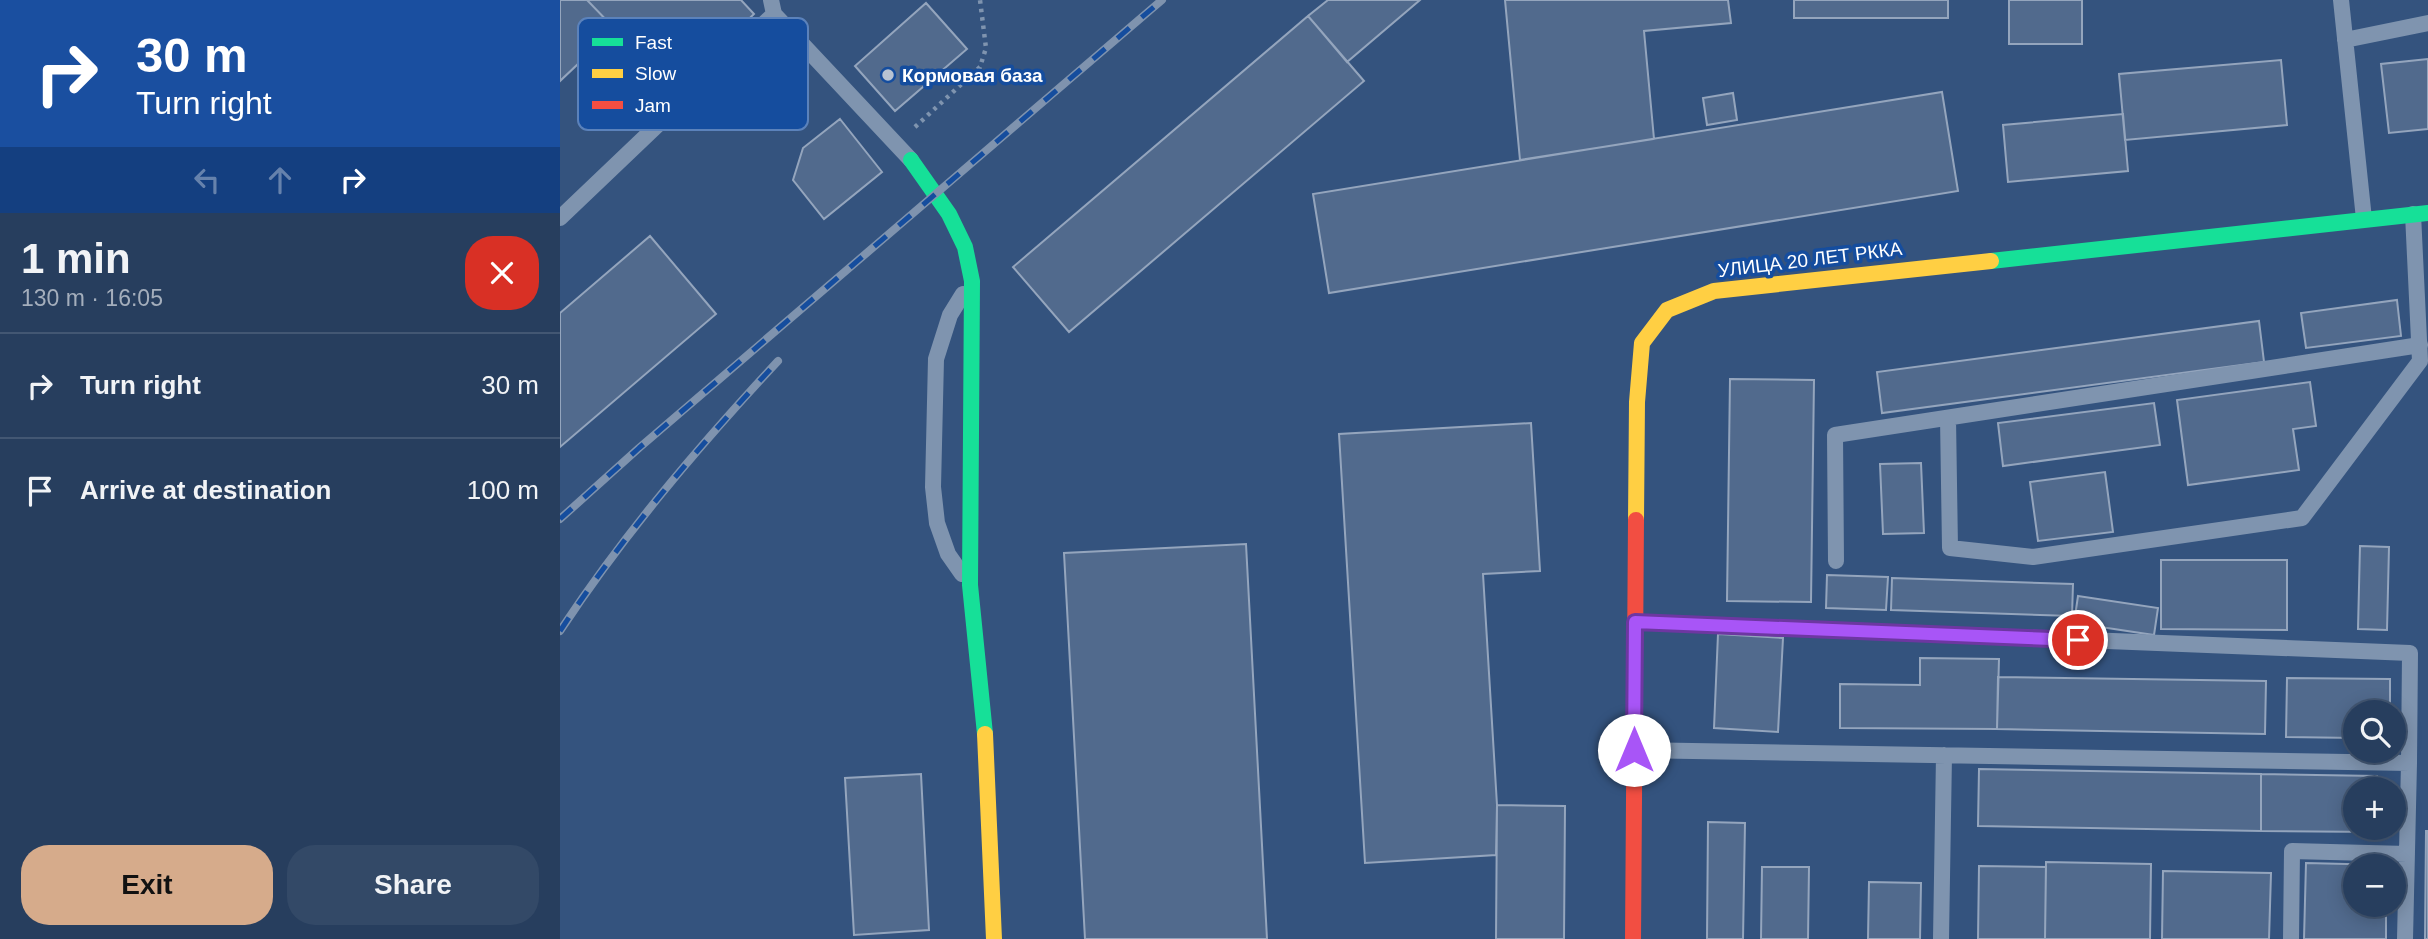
<!DOCTYPE html>
<meta charset="utf-8">
<style>
body{margin:0;font-family:Arial,sans-serif;background:#334967;color:#f1f3f6;height:100vh;display:flex;flex-direction:column;font-size:26px;white-space:nowrap}
*{box-sizing:border-box;margin:0}
p{font-size:23px;color:#a4aebc}
.icon{flex:none;width:38px;height:38px;fill:none;stroke:currentColor;stroke-width:2;stroke-linecap:round;stroke-linejoin:round}
.map{position:relative;flex:1;overflow:hidden}
.details{display:flex;flex-direction:column;background:#273e5e;width:560px}
.details>*{flex:none}
.guide{background:#1a4fa0;color:#fff;overflow:hidden}
.buttons{position:absolute;left:1783px;top:700px;display:grid;gap:14px}
.buttons a{display:grid;place-items:center;width:63px;height:63px;border-radius:50%;background:#273e5e;box-shadow:0 4px 18px #0003,0 0 0 2px #435773;font-size:35px}
.pin{position:absolute;display:grid;place-items:center;width:60px;height:60px;color:#fff;margin:-30px;border:4px solid #fff;border-radius:50%;box-shadow:0 2px 7px #0007}
.me{position:absolute;width:77px;margin:-38px;rotate:0deg;stroke-linejoin:round;filter:drop-shadow(0 0 5px #0008)}
.turn{display:flex;align-items:center;gap:24px;height:147px;padding:0 21px;font-size:32px}
.turn .icon{width:91px;height:91px;stroke-width:2.5}
.turn b{display:block;font-size:49px;line-height:60px}
.lanes{display:flex;align-items:center;height:66px;padding:0 21px;background:#0003;justify-content:center;gap:35px;direction:ltr}
.lanes .off{opacity:.35}
.round{display:grid;place-items:center;flex:none;width:74px;height:74px;border-radius:28px;background:#334967}
.overview{display:flex;align-items:center;justify-content:space-between;height:119px;padding:0 21px}
h1{font-size:42px;font-weight:700;line-height:52px}
.action{display:flex;gap:14px;margin-top:auto;padding:14px 21px}
.action a{flex:1;height:80px;border-radius:28px;background:#d6ab8b;color:#111;font-size:28px;font-weight:700;line-height:80px;text-align:center}
.action a+a{background:#334967;color:#f1f3f6}
ul{padding:0;list-style:none}
li{display:flex;align-items:center;gap:21px;height:105px;padding:0 21px;border-top:2px solid #435773}
li div{flex:1}
li b{display:block;font-size:26px}
li em{font-style:normal}
main{display:flex;flex:1;min-height:0}
.map>svg:first-child{display:block}
.building{fill:#516a8d;stroke:#94a5bd;stroke-width:2}
.lines{fill:none;stroke-linecap:round;stroke-linejoin:round}
.path{stroke:#7f94af;stroke-width:4.5;stroke-dasharray:3.5 5;stroke-linecap:butt}
.lane{stroke:#7f94af;stroke-width:16}
.fast{stroke:#16e098;stroke-width:16}
.slow{stroke:#ffcf43;stroke-width:16}
.jam{stroke:#f24e42;stroke-width:16}
.rail-casing{stroke:#7f93ae;stroke-width:8}
.rail{stroke:#154d9e;stroke-width:5;stroke-dasharray:16;stroke-linecap:butt}
.route-casing{stroke:#6d37a1;stroke-width:18}
.route{stroke:#a855f7;stroke-width:12}
.poi-dot{fill:#b8c3d2;stroke:#154d9e;stroke-width:2.5}
.labels{text-anchor:middle;stroke-width:7;stroke-linejoin:round;paint-order:stroke}
.poi-label{font-size:19px;font-weight:bold;fill:#fff;stroke:#154d9e;text-anchor:start}
.street-label{font-size:19px;fill:#fff;stroke:#154d9e}
.key{fill:#154d9e;stroke:#5b82bb;stroke-width:2}
.key-label{font-size:19px;fill:#fff}
</style>
<main>
<section class="details">
<div class="guide">
<div class="turn"><svg class="icon" aria-label="right" viewBox="0 0 24 24"><path d="M7 20v-9h11M14 6l5 5-5 5"/></svg><div><b>30 m</b>Turn right</div></div>
<div class="lanes"><svg class="icon off" aria-label="left" viewBox="0 0 24 24"><path d="M17 20v-9H6M10 6l-5 5 5 5"/></svg><svg class="icon off" aria-label="ahead" viewBox="0 0 24 24"><path d="M12 20V5M6 11l6-6 6 6"/></svg><svg class="icon" aria-label="right" viewBox="0 0 24 24"><path d="M7 20v-9h11M14 6l5 5-5 5"/></svg></div>
</div>
<div class="overview"><div><h1>1 min</h1><p>130 m · 16:05</p></div><a class="round" style="background:#d93025;color:#fff"><svg class="icon" aria-label="close" viewBox="0 0 24 24"><path d="M6 6l12 12M18 6L6 18"/></svg></a></div>
<ul>
<li><svg class="icon" aria-label="right" viewBox="0 0 24 24"><path d="M7 20v-9h11M14 6l5 5-5 5"/></svg><div><b>Turn right</b></div><em>30 m</em></li>
<li><svg class="icon" aria-label="arrive" viewBox="0 0 24 24"><path d="M6 21V4h12l-3 4 3 4H6"/></svg><div><b>Arrive at destination</b></div><em>100 m</em></li>
</ul>
<div class="action"><a>Exit</a><a>Share</a></div>
</section>
<div class="map">
<svg width="1868" height="939" viewBox="0 0 1868 939">
<rect width="100%" height="100%" fill="#34537e"/>
<path class="building" d="M0 0H27L55 29 0 81Z
M27 0H181L194 14 144 62 107 24 77 52Z
M768 0H860L787 62 748 16Z
M945 0H1168L1171 23 1084 31 1094 139 960 160Z
M1234 0H1388V18H1234Z
M1449 0H1522V44H1449Z
M366 3 407 49 335 111 295 66Z
M748 16 804 81 509 332 453 267Z
M1868 59V129L1829 133 1821 64Z
M1721 60 1727 125 1565 140 1559 74Z
M1382 92 1398 191 769 293 753 194Z
M1173 93 1177 120 1147 125 1143 98Z
M1563 114 1568 171 1448 182 1443 125Z
M280 119 322 172 264 219 233 180 243 148Z
M90 236 156 314 0 447V313Z
M1837 300 1841 336 1746 348 1741 313Z
M1699 321 1704 362 1322 413 1317 372Z
M1170 379 1254 380 1251 602 1167 601Z
M1750 382 1756 426 1733 429 1739 470 1628 485 1617 400Z
M1594 403 1600 445 1443 466 1438 423Z
M971 423 980 571 923 574 937 805 936 855 805 863 779 434Z
M1361 463 1364 533 1323 534 1320 464Z
M1545 472 1553 532 1478 541 1470 482Z
M686 544 707 939H525L504 553Z
M1800 546 1829 547 1827 630 1798 629Z
M1601 560H1727V630L1601 629Z
M1267 575 1328 577 1326 610 1266 608Z
M1332 578 1513 584 1512 616 1331 610Z
M1518 596 1598 608 1594 635 1514 623Z
M1158 634 1223 638 1218 732 1154 728Z
M1360 658 1439 659 1437 729 1280 728V684L1360 685Z
M1438 677 1706 681 1705 734 1437 729Z
M1727 678 1830 679V712H1796V738L1726 737Z
M1419 769 1701 774V831L1418 826Z
M361 774 369 930 294 935 285 778Z
M1701 774 1817 776V789H1796V828H1816V832L1701 831Z
M937 805 1005 806 1004 939H936Z
M1148 822 1185 823 1183 939H1147Z
M1866 831H1868V939H1865Z
M1486 862 1591 864 1590 939H1485Z
M1746 863 1827 865 1796 866V905H1826V939H1744Z
M1419 866 1486 867 1485 939H1418Z
M1202 867H1249L1248 939H1201Z
M1603 871 1711 873 1709 939H1602Z
M1309 882 1361 883 1360 939H1308Z"/>
<g class="lines">
<path class="path" d="M355 127 420 67 426 48 420 0"/>
<path class="lane" d="M211 0 214 14 351 160
M1781 0 1804 219
M1785 40 1868 23
M0 218 214 14
M1388 418 1390 548 1473 557 1742 518 1860 361 1853 214
M1276 561 1275 435 1860 345
M402 574 388 554 377 523 373 487 376 359 390 315 403 294
M1075 622 1850 653 1849 763
M1074 750 1849 763 1845 939
M1381 939 1384 755
M1731 939 1732 851 1847 854"/>
<path class="fast" d="M351 160 389 214 405 247 412 281 410 585 425 734
M1431 261 1868 213"/>
<path class="slow" d="M1076 520 1077 402 1082 343 1107 310 1154 291 1431 261
M425 734 434 939"/>
<path class="jam" d="M1073 939 1076 520"/>
<defs>
<path id="rail" d="M0 519 79 448 602 0
M0 631C64 534 139 446 218 361"/>
</defs>
<use href="#rail" class="rail-casing"/>
<use href="#rail" class="rail"/>
</g>
<g class="lines">
<defs>
<path id="route" d="M1074 750 1075 622 1518 640"/>
</defs>
<use href="#route" class="route-casing"/>
<use href="#route" class="route"/>
</g>
<circle class="poi-dot" cx="328" cy="75" r="7"/>
<g class="labels">
<g class="poi-label">
<text x="342" y="82">Кормовая база</text>
</g>
<g class="street-label">
<text transform="translate(1250 259) rotate(-7)" y="7">УЛИЦА 20 ЛЕТ РККА</text>
</g>
</g>
<rect x="18" y="18" width="230" height="112" rx="10" class="key"/>
<rect x="32" y="38" width="31" height="8" fill="#16e098"/>
<rect x="32" y="69" width="31" height="9" fill="#ffcf43"/>
<rect x="32" y="101" width="31" height="8" fill="#f24e42"/>
<g class="key-label">
<text x="75" y="49">Fast</text>
<text x="75" y="80">Slow</text>
<text x="75" y="112">Jam</text>
</g>
</svg>
<div class="buttons">
<a><svg class="icon" aria-label="search" viewBox="0 0 24 24"><circle cx="10" cy="10" r="6"/><path d="M15 15l6 6"/></svg></a>
<a>+</a>
<a>−</a>
</div>
<div class="pin" style="left:1518px;top:640px;background:#d93025"><svg class="icon" aria-label="arrive" viewBox="0 0 24 24"><path d="M6 21V4h12l-3 4 3 4H6"/></svg></div>
<svg class="me" style="left:1074px;top:750px" viewBox="-20 -20 40 40"><circle r="19" fill="#fff"/><path d="M0-13L10 11 0 6-10 11z" fill="#a855f7"/></svg>
</div>
</main>
